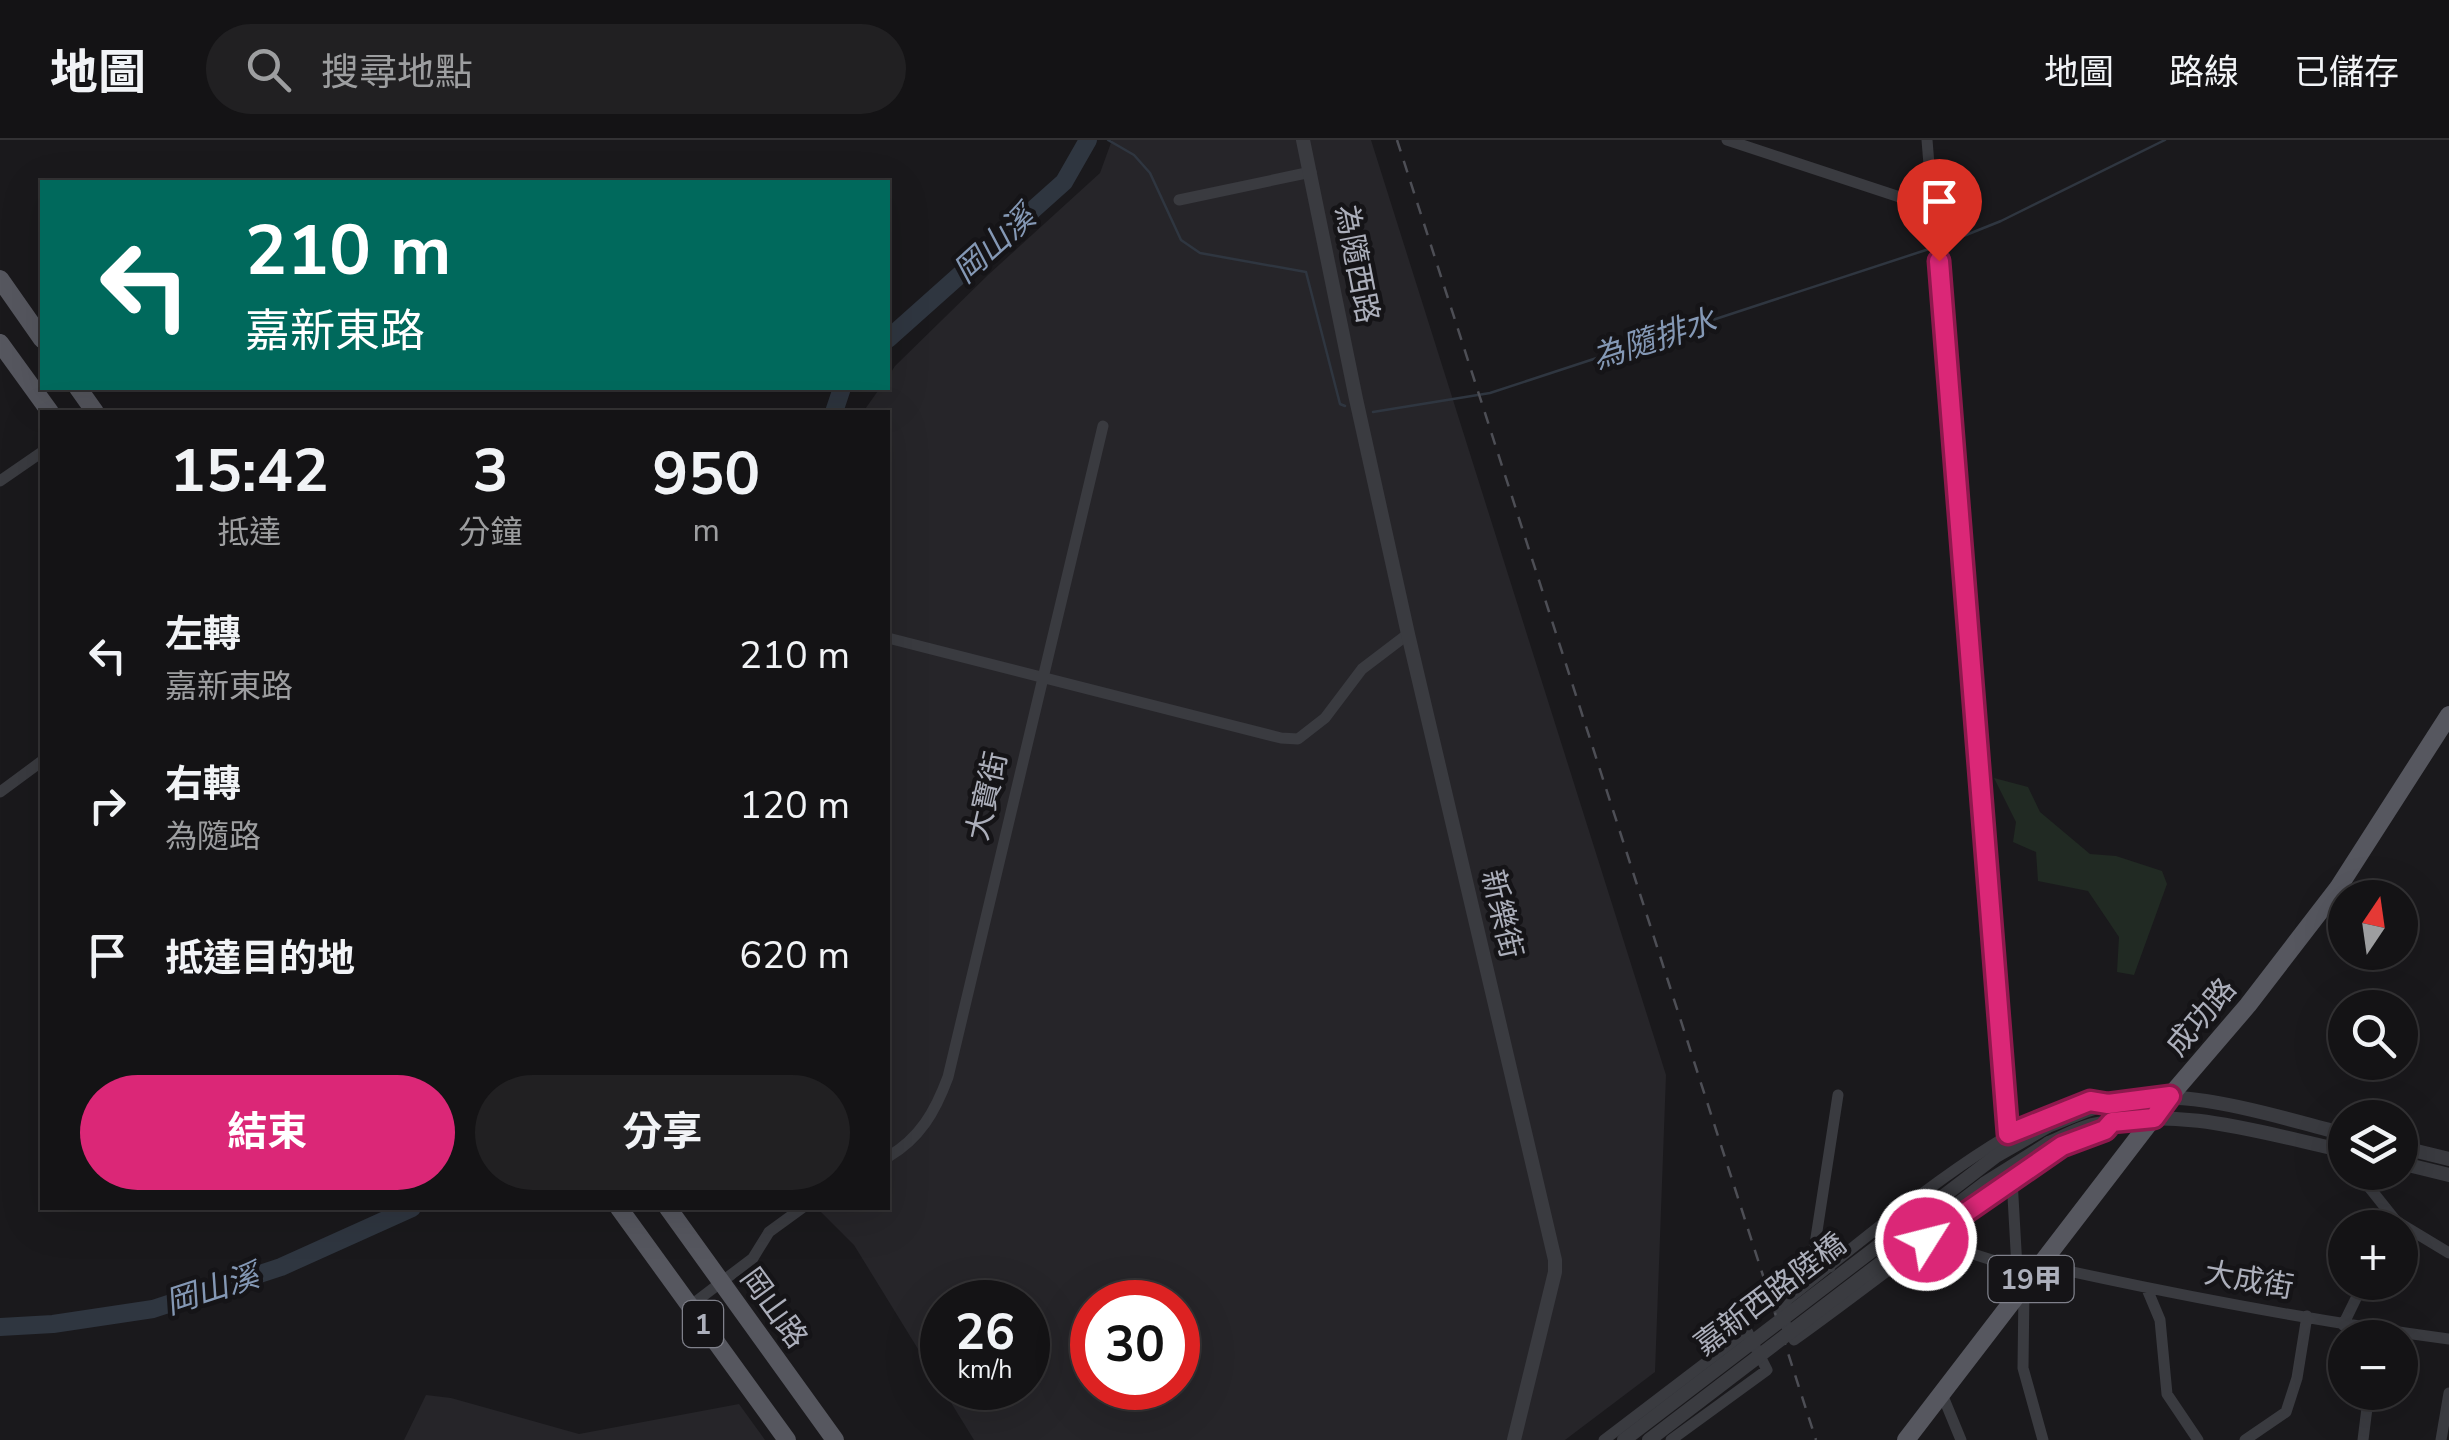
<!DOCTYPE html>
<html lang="zh-TW">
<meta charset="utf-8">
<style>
body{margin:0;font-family:"Nunito Sans","Noto Sans TC",sans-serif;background:#212022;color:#f1f3f6;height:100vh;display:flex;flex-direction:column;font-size:38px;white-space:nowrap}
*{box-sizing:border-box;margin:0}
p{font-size:32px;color:#9d9ea0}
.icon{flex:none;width:55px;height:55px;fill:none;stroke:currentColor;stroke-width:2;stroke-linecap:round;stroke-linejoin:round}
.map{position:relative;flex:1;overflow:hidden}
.sheet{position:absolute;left:40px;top:270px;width:850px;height:800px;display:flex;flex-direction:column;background:#141315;border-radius:0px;box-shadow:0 10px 40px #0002,0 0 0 2px #333234}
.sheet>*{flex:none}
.banner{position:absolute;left:40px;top:40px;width:850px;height:210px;border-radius:0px;box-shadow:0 10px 40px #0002,0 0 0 2px #333234;background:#00695c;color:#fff;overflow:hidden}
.needle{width:65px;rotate:13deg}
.controls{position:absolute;left:2328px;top:740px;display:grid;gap:20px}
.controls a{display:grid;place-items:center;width:90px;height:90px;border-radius:50%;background:#141315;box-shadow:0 10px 40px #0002,0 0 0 2px #333234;font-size:50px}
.speed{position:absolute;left:920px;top:1140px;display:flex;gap:20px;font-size:50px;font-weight:700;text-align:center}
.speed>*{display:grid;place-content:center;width:130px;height:130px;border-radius:50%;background:#141315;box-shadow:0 10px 40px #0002,0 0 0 2px #333234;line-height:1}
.speed small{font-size:25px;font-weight:400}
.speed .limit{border:15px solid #d22;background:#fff;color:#111}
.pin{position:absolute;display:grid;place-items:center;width:85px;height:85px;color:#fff;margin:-102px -42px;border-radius:50% 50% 50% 0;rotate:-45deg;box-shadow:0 0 10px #0007}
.pin .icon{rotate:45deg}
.me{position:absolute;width:110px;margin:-55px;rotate:54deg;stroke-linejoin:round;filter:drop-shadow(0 0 8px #0008)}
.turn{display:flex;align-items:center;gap:35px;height:210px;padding:0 40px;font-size:45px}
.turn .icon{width:130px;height:130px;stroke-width:2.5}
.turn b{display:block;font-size:70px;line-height:85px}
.eta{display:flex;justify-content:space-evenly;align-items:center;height:170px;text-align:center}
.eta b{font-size:60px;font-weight:700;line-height:70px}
.cta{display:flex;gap:20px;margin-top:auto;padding:20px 40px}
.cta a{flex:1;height:115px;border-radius:60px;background:#db2777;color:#fff;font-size:40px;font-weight:700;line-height:115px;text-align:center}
.cta a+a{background:#212022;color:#f1f3f6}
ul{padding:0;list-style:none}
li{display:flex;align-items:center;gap:30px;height:150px;padding:0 40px}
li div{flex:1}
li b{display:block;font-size:38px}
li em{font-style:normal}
header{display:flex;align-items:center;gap:60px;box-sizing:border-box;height:140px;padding:0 50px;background:#141315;border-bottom:2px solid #333234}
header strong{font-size:48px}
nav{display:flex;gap:55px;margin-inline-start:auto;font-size:35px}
.search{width:700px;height:90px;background:#212022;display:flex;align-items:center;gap:25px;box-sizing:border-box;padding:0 35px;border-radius:55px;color:#9d9ea0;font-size:38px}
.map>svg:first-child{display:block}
.built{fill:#262529;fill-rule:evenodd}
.green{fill:#212a23}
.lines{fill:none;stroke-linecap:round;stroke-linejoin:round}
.stream{stroke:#2f3640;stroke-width:2.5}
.river{stroke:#2f3640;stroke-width:18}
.minor{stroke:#3a3b40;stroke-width:11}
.tertiary{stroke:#3a3b40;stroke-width:14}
.primary{stroke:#56575f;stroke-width:18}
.rail{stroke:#4d4e55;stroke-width:2.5;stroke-dasharray:12 10;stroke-linecap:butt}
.tertiary-bridge{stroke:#3a3b40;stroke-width:14}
.route-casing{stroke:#8e194d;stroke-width:25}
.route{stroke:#db2777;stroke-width:18}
.labels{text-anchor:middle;stroke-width:9;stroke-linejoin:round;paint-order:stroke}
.shield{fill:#151417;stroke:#7f808a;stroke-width:2.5}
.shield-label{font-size:28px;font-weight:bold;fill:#acafbb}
.street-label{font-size:30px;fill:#acafbb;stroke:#151417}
.water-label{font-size:32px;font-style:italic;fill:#8498b5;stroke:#151417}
</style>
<header>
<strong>地圖</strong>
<div class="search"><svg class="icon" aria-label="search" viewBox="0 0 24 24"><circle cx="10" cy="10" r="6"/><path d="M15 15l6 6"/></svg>搜尋地點</div>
<nav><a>地圖</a><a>路線</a><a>已儲存</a></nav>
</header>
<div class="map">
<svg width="2449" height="1300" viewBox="0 0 2449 1300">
<rect width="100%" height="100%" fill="#1a191c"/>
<path class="built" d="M1112 0H1371L1666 935 1655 1232 1565 1300H974L854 1105 817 1068H888V272H863L880 248H888V237L895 226 988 135 1100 33ZM942 1162H1028V1248H942ZM1092 1162H1178V1248H1092Z
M426 1255 451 1258 579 1294 739 1264 765 1300H404Z"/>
<path class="green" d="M1994 638 2028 647 2040 672 2090 714 2116 716 2162 731 2167 744 2134 835 2117 832 2119 797 2088 751 2038 741 2036 712 2013 702 2016 682Z"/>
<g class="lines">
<path class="stream" d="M1108 0 1134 15 1150 33 1181 100 1200 113 1306 132 1340 264 1345 266
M1941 105 2001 81 2165 0
M1373 272 1490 253 1929 109"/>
<path class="river" d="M888 199 1064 42 1088 0
M834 272 842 248
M0 1187 53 1184 153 1169 281 1127 412 1068"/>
<path class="minor" d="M1727 0 1933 68
M1927 0 2008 994
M1179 60 1311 32
M0 341 42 312
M888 498 1281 598 1298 599 1325 578 1362 529 1408 494
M0 652 42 621
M2103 963C2032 951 1849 1113 1788 1159L1779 1172 1794 1200C1878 1140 1958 1074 2045 1018 2064 1005 2098 1000 2112 982
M888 1017C920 998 935 972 948 937L1103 286
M2357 1032 2396 1081 2392 1088
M2012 1039 2017 1128 2024 1147 2023 1228 2043 1300
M2396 1081 2449 1113
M1926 1099 2017 1128
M2041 1125C2176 1155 2312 1181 2449 1199
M1830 1127 1815 1104 1838 955
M2147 1149 2160 1180 2167 1254 2198 1300
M690 1166 753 1118 769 1092 802 1068
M2343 1185 2364 1142
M1942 1254 1961 1300
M1604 1300 1747 1191 1767 1230 1671 1300
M2245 1300 2286 1272 2297 1238 2307 1176
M2363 1300 2369 1252
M2441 1300 2449 1253"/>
<path class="tertiary" d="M1303 0 1356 259 1408 494 1555 1120V1132L1514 1300
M2048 986C2067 979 2087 969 2107 964 2186 944 2268 975 2345 994
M2049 1003C2063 997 2077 989 2092 985 2177 965 2262 993 2345 1011
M2400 1007 2449 1019
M2400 1023 2449 1035"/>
<path class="primary" d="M0 139 42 199
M0 203 50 272
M78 248 95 272
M619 1068 787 1300
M668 1068 835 1300
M1906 1300 2170 956 2248 865 2338 748 2449 575"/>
<path class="rail" d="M1397 0 1816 1300"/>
<path class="tertiary-bridge" d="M1624 1300 1996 1016 2048 986
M1649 1300 1984 1044 2049 1003"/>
</g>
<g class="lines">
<defs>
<path id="route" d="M1926 1100 2062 1006 2105 990 2112 982 2154 978 2170 956 2108 964 2090 961 2008 994 1939 121"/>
</defs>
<use href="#route" class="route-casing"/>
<use href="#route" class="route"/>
</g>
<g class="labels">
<g class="shield">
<rect x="1988.5" y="1116" width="85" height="46" rx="8"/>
<rect x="683" y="1161" width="40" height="46" rx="8"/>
</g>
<g class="shield-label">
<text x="2031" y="1149">19甲</text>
<text x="703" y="1194">1</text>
</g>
<g class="street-label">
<text transform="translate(1357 124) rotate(79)" y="10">為隨西路</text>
<text transform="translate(987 656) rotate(-77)" y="10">大寶街</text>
<text transform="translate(1502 774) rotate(77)" y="10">新樂街</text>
<text transform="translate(2201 877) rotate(-50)" y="10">成功路</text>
<text transform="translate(2249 1140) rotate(10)" y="10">大成街</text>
<text transform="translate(1770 1154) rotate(-37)" y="10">嘉新西路陸橋</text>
<text transform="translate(774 1168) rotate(54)" y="10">岡山路</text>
</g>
<g class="water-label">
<text transform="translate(994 104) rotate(-42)" y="11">岡山溪</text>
<text transform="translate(1654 199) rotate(-18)" y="11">為隨排水</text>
<text transform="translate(212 1149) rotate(-18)" y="11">岡山溪</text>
</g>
</g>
</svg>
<div class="controls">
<a><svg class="needle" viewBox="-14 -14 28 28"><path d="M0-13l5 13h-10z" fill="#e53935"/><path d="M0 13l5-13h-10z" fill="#9d9ea0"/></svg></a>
<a><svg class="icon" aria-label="search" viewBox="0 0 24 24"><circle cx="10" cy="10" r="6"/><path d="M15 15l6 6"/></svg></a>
<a><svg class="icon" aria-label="layers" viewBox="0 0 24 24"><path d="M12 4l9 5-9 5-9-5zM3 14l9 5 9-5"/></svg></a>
<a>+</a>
<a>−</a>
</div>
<div class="speed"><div>26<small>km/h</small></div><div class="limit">30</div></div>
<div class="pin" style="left:1939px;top:121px;background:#d93025"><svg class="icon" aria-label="arrive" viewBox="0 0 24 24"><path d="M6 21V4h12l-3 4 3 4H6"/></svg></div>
<svg class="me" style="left:1926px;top:1100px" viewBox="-20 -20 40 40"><circle r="17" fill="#db2777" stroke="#fff" stroke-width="3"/><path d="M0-11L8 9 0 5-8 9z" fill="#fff"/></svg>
<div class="banner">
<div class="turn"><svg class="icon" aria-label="left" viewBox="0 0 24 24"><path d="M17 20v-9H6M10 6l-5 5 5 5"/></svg><div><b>210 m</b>嘉新東路</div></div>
</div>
<section class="sheet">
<div class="eta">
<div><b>15:42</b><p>抵達</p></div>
<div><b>3</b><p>分鐘</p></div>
<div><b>950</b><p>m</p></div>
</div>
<ul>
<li><svg class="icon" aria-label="left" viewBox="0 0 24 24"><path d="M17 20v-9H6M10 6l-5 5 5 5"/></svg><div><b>左轉</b><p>嘉新東路</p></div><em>210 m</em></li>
<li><svg class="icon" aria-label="right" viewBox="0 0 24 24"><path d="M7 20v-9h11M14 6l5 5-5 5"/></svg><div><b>右轉</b><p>為隨路</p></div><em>120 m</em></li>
<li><svg class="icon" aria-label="arrive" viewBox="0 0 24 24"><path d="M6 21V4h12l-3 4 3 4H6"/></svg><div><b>抵達目的地</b></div><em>620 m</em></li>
</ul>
<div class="cta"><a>結束</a><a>分享</a></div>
</section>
</div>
